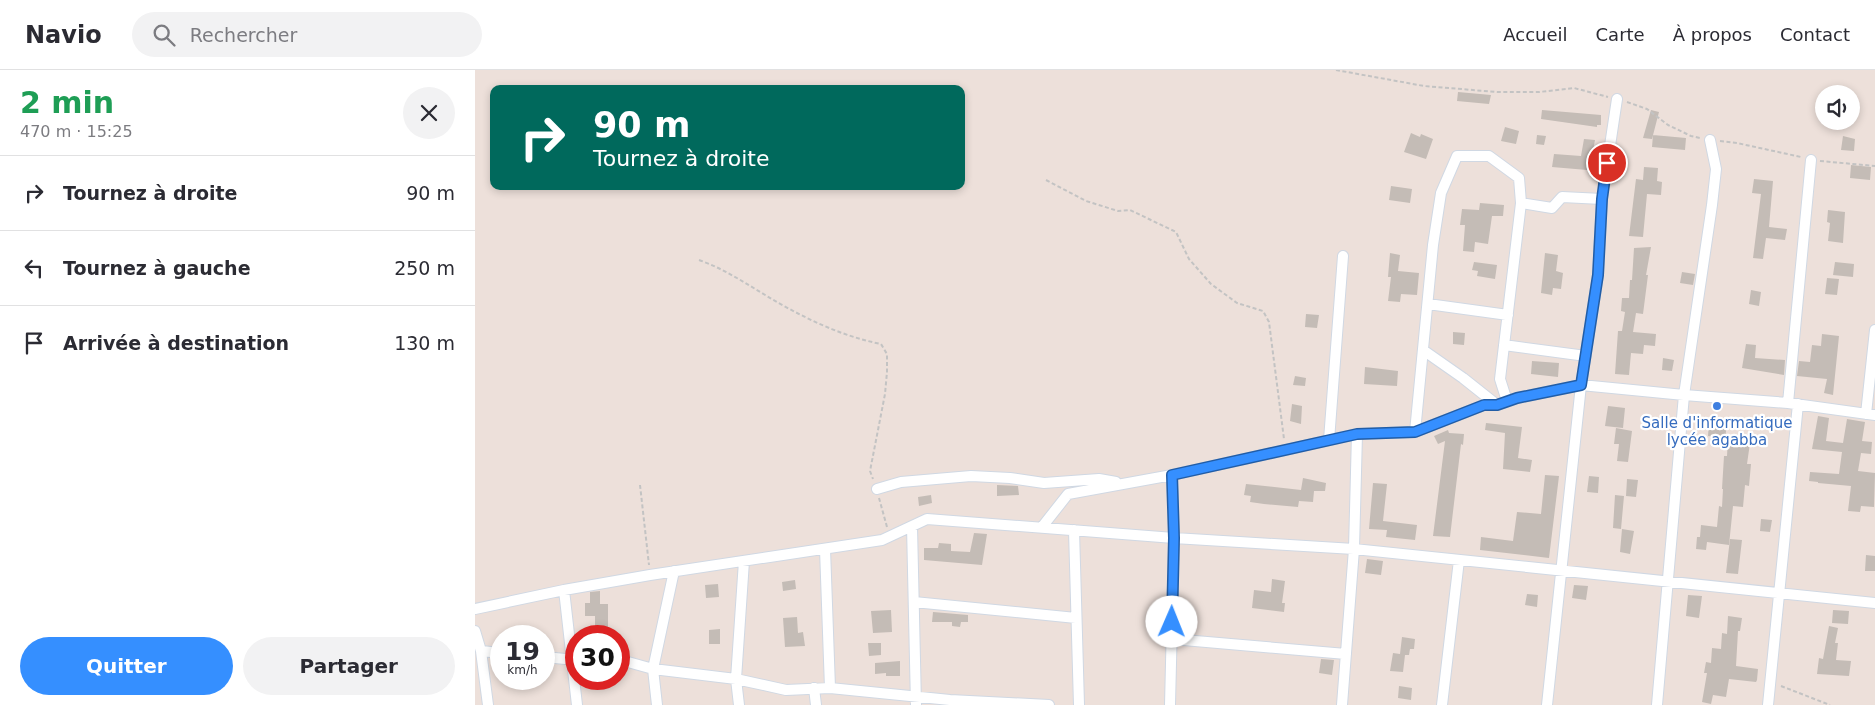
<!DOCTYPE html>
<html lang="fr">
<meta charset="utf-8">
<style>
body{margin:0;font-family:"DejaVu Sans",sans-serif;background:#f2f2f3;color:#2b2b33;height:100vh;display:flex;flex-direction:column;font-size:19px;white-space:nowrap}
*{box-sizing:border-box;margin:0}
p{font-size:16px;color:#7c7c81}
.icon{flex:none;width:28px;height:28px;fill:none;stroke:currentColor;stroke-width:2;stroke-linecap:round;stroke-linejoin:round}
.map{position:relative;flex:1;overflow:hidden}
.side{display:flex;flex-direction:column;background:#fff;width:475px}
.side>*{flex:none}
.top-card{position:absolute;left:15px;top:15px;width:475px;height:105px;border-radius:10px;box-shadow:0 2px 8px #0003;background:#00695c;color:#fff;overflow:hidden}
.tools{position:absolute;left:1340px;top:15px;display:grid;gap:10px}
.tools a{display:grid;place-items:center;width:45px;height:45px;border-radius:50%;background:#fff;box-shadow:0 2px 8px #0003;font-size:25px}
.speed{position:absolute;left:15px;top:555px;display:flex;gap:10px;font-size:25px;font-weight:700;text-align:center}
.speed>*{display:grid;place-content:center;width:65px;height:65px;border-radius:50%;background:#fff;box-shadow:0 2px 8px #0003;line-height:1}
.speed small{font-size:12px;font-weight:400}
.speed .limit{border:8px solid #d22;background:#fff;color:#111}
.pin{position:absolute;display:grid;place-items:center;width:42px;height:42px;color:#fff;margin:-21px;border:2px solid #fff;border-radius:50%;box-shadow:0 1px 5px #0007}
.me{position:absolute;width:55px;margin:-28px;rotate:1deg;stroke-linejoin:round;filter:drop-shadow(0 0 4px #0008)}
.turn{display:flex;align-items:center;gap:18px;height:105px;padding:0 20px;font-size:22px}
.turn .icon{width:65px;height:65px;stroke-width:2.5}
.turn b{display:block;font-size:35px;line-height:42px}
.round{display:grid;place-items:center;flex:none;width:52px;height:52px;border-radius:26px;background:#f2f2f3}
.headline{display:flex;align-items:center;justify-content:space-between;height:85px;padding:0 20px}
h1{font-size:30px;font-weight:700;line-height:38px;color:#1e9e55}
.action{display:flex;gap:10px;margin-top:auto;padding:10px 20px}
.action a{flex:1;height:58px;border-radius:30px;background:#358fff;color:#fff;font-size:20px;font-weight:700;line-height:58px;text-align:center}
.action a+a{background:#f2f2f3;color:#2b2b33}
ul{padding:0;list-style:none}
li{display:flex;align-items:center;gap:15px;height:75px;padding:0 20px;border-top:1px solid #e1e1e2}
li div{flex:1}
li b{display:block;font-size:19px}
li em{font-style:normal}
header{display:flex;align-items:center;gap:30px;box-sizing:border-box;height:70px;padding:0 25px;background:#fff;border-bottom:1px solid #e1e1e2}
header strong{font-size:24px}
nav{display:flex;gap:28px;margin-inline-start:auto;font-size:18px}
.search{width:350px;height:45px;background:#f2f2f3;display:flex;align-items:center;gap:12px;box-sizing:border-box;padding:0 18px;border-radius:28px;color:#7c7c81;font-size:19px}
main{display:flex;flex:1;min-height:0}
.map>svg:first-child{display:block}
.building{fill:#c4bcb6}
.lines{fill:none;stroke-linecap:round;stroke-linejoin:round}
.minor-casing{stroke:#d0d8e3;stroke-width:12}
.path{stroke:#c3c3c3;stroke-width:2;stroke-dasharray:4 2.5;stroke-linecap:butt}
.minor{stroke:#fff;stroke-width:10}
.route-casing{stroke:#225da6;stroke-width:12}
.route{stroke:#358fff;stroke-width:9}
.shop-dot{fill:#3f7fe0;stroke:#fff;stroke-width:2}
.labels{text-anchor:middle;stroke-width:4.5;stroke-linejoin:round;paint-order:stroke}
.shop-label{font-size:15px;fill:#366cbe;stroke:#fff}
</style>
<header>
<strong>Navio</strong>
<div class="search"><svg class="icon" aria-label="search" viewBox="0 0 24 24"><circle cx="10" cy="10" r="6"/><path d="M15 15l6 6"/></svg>Rechercher</div>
<nav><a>Accueil</a><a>Carte</a><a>À propos</a><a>Contact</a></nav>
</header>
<main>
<section class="side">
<div class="headline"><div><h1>2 min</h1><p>470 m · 15:25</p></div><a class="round"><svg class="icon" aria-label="close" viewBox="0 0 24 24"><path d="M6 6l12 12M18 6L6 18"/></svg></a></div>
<ul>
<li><svg class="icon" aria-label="right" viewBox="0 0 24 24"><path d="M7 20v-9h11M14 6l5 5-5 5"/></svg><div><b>Tournez à droite</b></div><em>90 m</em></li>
<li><svg class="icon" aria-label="left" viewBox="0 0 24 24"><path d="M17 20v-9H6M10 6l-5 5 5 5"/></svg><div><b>Tournez à gauche</b></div><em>250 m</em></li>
<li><svg class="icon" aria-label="arrive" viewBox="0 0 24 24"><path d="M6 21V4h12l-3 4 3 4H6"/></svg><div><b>Arrivée à destination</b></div><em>130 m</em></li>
</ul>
<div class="action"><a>Quitter</a><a>Partager</a></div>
</section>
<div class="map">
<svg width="1400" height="635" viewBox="0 0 1400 635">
<rect width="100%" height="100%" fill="#ede0da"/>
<path class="building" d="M983 22 1016 25 1014 34 982 31Z
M1067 40 1126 45V55H1122V57L1066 49Z
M1176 40 1184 42 1177 69 1168 68Z
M1030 57 1044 61 1041 74 1026 71Z
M936 63 945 67 946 64 958 69 951 89 929 82Z
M1062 65 1071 66 1069 75 1061 74Z
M1178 65 1211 68 1210 80 1177 77Z
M1368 66 1380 69 1379 81 1366 80Z
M1109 69 1120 70 1118 80 1121 81 1120 91 1114 90 1112 100 1077 97 1079 84 1106 86Z
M1376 95 1396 97 1395 110 1375 108Z
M1169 97 1183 98 1182 111 1187 112 1186 125 1172 124 1168 167 1154 166 1161 109 1168 110Z
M1279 109 1298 111 1294 157 1312 159 1310 170 1291 168 1288 189 1278 188 1286 124 1277 123Z
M916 116 937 119 935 133 914 130Z
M1005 133 1029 135 1028 146H1017L1013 174 1000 172 999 182 988 181 990 155H985L987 139 1004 140Z
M1353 140 1370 142 1368 173 1353 171 1355 153 1352 152Z
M1176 177 1171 205H1173L1168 244 1161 243 1158 262 1181 264 1180 276 1169 275 1168 284 1156 283 1154 305 1140 304 1143 261H1147L1150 242 1146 241 1147 228H1154L1155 210H1157L1159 178Z
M915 183 925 185 923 201 944 203 942 225 926 224 925 232 913 231 916 207H913Z
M1070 183 1083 185 1081 201 1088 203 1086 219 1078 218 1077 225 1066 223Z
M999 192 1022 195 1020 209 1002 206 1003 201 997 200Z
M1360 192 1379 194 1378 207 1358 205Z
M1207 202 1220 204 1218 215 1205 213Z
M1352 208 1364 209 1362 225 1350 224Z
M1276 220 1286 222 1284 236 1274 234Z
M831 244 844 245 842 258 830 257Z
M978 262 990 263 989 275 978 274Z
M1347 264 1364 266 1358 325 1349 323 1352 309 1322 306 1324 291 1335 292 1337 275 1346 276Z
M1271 274 1281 275 1280 288 1310 290 1309 305 1267 298Z
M1188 288 1199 290 1197 301 1187 300Z
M1057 291 1084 293 1083 307 1056 304Z
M890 297 923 301 922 316 889 314Z
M820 306 831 308 830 316 818 315Z
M817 334 827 336 826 354 815 351Z
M1133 336 1150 338 1148 358 1130 356Z
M1343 346 1354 348 1351 371 1368 373 1372 349 1390 352 1387 371 1397 372 1396 384 1386 383 1383 401 1400 403 1399 437 1386 436 1385 442 1373 441 1376 416 1343 413V412L1334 411 1335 402 1364 404 1367 382 1337 379Z
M1011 353 1047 357 1043 388 1057 390 1055 402 1028 399 1030 363 1010 360Z
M1234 353 1252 355 1250 368 1233 366Z
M1141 358 1157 361 1153 392 1142 391 1144 374H1139Z
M973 360 974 363 989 364 988 375 986 374 975 467 958 466 970 371 963 374 959 366Z
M1253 369 1275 373 1272 394H1276L1274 416 1270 415 1268 437 1258 436 1254 475 1232 472 1231 480 1221 479 1222 467H1225L1226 455 1242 457 1244 436 1247 437 1248 419H1247L1249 386H1252Z
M1070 405 1084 406 1074 488 1005 480 1006 467 1038 471 1042 442 1066 444Z
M1114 406 1124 407 1123 423 1112 422Z
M828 408 851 413 850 421H839L838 432 824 431 823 437 789 434 775 432 776 426 769 425 771 414 826 420Z
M1152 409 1163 410 1161 427 1151 426Z
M898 413 912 414 908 451 942 455 940 470 911 467 912 460 894 459Z
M522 415 543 416 544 425 522 426Z
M456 425 457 433 444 436 443 427Z
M1140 425 1149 426 1146 459 1138 458Z
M1286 449 1297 450 1295 462 1285 461Z
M1147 459 1159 461 1155 484 1145 482Z
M499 463 512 464 507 495 449 490V478H463L464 473 476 474V481L495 482Z
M1255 469 1267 470 1263 504 1251 503Z
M1391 485 1400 486V501H1390Z
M892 489 908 491 906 505 890 503Z
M797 509 810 511 807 533H810L809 542 777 538 779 520 796 522Z
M320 510 321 519 308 521 307 512Z
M243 514 244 527 231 528 230 515Z
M1099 515 1113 516 1111 530 1097 528Z
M125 521V534H133V561H120V546H110V533H115V522Z
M1052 524 1063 525 1062 537 1050 535Z
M1213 525 1227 526 1224 548 1211 546Z
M416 540 417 562 398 563 396 541Z
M1358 540 1374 541 1373 554 1357 553Z
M458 542 493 545V552H486L485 557 477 556V552H457Z
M1253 546 1267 548 1265 561H1263L1261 596 1283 599 1282 610 1281 612 1254 609 1251 627 1238 625 1236 634 1227 632 1232 603H1229L1231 592 1236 593 1237 578 1246 579 1247 563 1252 564Z
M322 547 323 563 328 562 330 576 310 577 308 548Z
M1354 556 1363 558 1360 573H1363L1361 590 1376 591 1374 606 1342 604 1344 588 1348 589Z
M245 559V574H234V560Z
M927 567 940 569 939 579H935L934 585H930L928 602 915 601 918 583 925 584Z
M393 573H406V585L394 586Z
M846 589 859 590 857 605 844 603Z
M425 591V606H411V603L400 604V593Z
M924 616 937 618 936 630 923 628Z"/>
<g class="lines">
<defs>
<path id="minor" d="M1127 129 1142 29
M1046 133 1077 138 1087 127 1127 129 1123 205 1106 315 1072 635
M953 234 1033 245
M1029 275 1111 286
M948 280 988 308 1022 335
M1313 333 1336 90
M1391 344 1400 260
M940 362 958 175 966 123 982 86H1014L1044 108 1046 133 1025 309 1032 331
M854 370 868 186
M402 419 426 412 496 406 535 408 569 413 624 409 641 412
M437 456 441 635
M567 457 593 424 697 405 882 364 940 362 1009 335H1022L1042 328 1106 315 1209 325 1313 333 1400 345
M599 460 604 635
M350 479 355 618
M89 520 102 635
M439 532 601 548
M0 539 89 520 175 505 407 470 452 449 699 468 879 479 1400 533
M0 561 6 581 13 635
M697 569 871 584
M6 581 26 583
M69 587 101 590
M144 592H153L178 599 261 609 311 620 355 618 475 630 574 635
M339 618 341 635
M182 635 178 599 199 501
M264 635 261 609 269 491
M695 635 699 468 697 405
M867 635 879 479 882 364
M967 635 984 490
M1182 635 1209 325 1237 135 1241 99 1235 70
M1293 635 1323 334"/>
</defs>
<use href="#minor" class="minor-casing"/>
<path class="path" d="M861 0 949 16 1022 22H1064L1099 18 1133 27
M1152 32 1172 39 1193 55 1216 66 1225 68
M1245 71 1262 73 1326 87
M1345 91 1400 96
M571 110 611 131 643 141 655 140 701 162 714 189 736 214 762 233 788 241 794 252 809 369
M224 190C255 201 280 220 309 236 340 253 371 267 406 274L412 284V302L410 324 395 401 398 409
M165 415 174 495
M404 428 412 457
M1306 616 1355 635"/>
<use href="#minor" class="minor"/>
</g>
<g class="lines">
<defs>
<path id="route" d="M697 552 699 468 697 405 882 364 940 362 1009 335H1022L1042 328 1106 315 1123 205 1127 129 1132 93"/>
</defs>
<use href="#route" class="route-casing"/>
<use href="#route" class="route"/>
</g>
<circle class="shop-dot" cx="1242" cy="336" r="5"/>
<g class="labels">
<g class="shop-label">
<text x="1242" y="358">Salle d'informatique<tspan x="1242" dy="17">lycée agabba</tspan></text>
</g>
</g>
</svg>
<div class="tools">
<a><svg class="icon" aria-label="sound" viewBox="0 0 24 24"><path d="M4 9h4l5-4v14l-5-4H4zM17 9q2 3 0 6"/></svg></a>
</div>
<div class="speed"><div>19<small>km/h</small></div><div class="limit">30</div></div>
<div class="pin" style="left:1132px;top:93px;background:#d93025"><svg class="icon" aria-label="arrive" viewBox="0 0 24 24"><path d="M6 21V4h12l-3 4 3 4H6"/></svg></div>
<svg class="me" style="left:697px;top:552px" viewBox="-20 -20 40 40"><circle r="19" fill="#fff"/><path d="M0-13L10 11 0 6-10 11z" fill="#358fff"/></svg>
<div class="top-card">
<div class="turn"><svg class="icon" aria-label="right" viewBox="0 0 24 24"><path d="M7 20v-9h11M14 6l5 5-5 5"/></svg><div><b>90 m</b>Tournez à droite</div></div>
</div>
</div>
</main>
